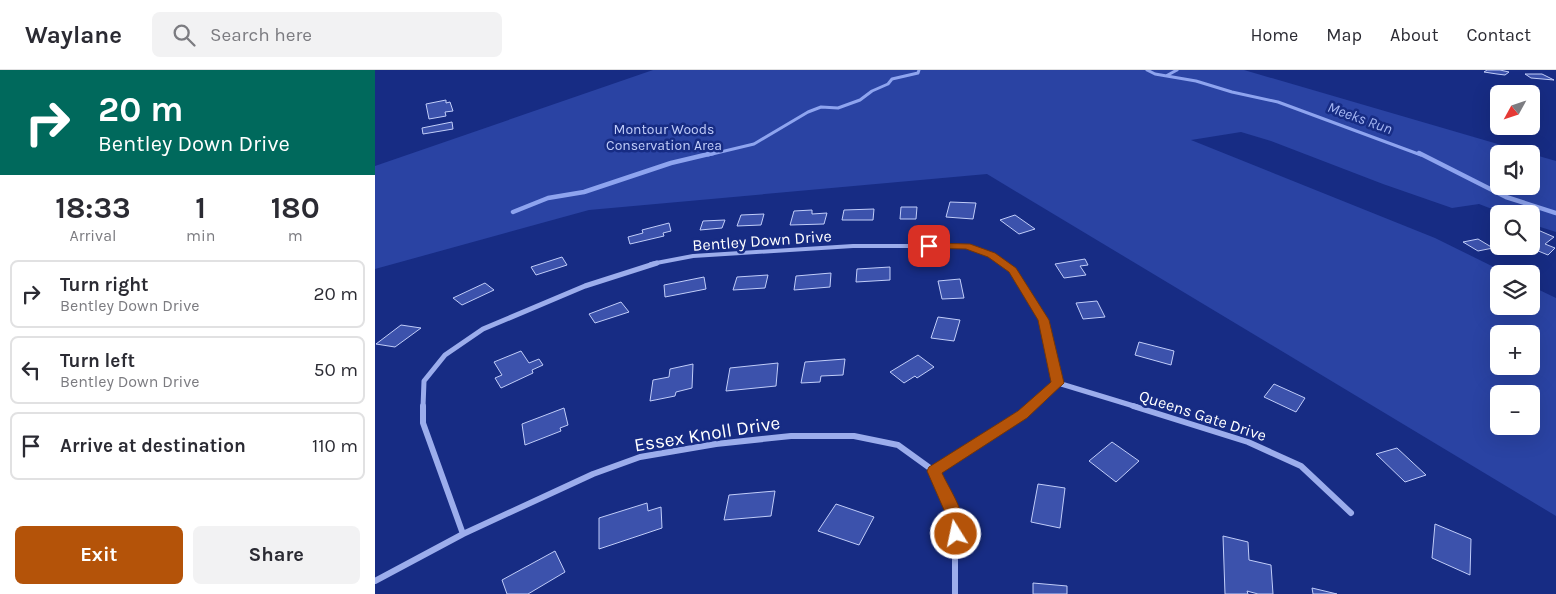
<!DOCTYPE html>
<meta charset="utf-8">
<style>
body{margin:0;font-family:Karla,sans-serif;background:#f2f2f3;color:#2b2b33;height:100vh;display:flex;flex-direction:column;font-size:19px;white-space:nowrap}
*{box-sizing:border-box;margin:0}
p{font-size:16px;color:#7c7c81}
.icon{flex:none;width:28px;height:28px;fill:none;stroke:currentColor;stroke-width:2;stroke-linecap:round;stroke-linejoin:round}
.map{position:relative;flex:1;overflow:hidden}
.drawer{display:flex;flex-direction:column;background:#fff;width:375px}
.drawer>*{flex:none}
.banner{background:#00695c;color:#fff;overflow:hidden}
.needle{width:32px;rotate:230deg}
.buttons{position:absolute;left:1115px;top:15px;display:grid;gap:10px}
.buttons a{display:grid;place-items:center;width:50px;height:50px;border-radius:8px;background:#fff;box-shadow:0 5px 20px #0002;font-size:25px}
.pin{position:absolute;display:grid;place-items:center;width:42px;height:42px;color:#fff;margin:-21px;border-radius:10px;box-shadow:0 2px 8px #0006}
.me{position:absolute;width:55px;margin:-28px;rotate:350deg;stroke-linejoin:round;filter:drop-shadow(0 0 4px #0008)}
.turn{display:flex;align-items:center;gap:18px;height:105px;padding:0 15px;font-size:22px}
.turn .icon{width:65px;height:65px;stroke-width:2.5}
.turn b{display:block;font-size:35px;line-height:42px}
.eta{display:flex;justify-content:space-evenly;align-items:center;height:85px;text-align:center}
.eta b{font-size:30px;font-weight:700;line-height:35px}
.button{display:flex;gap:10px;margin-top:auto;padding:10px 15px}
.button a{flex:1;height:58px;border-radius:8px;background:#b45309;color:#fff;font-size:20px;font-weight:700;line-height:58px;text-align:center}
.button a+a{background:#f2f2f3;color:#2b2b33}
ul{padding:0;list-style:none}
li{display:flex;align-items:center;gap:15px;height:68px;margin:0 10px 8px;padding:0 5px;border:2px solid #e1e1e2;border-radius:8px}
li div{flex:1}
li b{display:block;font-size:19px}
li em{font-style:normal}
header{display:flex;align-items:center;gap:30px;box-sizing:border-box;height:70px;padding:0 25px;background:#fff;border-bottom:1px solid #e1e1e2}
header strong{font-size:24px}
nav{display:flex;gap:28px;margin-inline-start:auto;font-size:18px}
.search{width:350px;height:45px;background:#f2f2f3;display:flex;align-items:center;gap:12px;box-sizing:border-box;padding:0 18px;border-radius:8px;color:#7c7c81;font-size:19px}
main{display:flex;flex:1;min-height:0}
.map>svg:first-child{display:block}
.green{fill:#2a43a3;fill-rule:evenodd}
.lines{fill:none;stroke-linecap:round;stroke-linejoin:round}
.stream-far1{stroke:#8ea4ef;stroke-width:3}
.stream{stroke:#8ea4ef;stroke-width:4.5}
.building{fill:#3c52ac;stroke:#c1cdf9}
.minor-far2{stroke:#9cadec;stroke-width:4}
.minor-far1{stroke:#9cadec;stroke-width:5}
.minor{stroke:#9cadec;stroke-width:6}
.route{fill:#b45309;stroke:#753606}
.labels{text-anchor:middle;stroke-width:5;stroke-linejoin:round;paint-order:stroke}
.far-park-label{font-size:14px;fill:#c1cdf9;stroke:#172c84}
.far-water-label{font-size:15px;font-style:italic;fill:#a7b8f4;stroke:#172c84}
.street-label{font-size:16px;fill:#fff;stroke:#172c84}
.near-street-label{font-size:19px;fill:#fff;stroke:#172c84}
</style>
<header>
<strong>Waylane</strong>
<div class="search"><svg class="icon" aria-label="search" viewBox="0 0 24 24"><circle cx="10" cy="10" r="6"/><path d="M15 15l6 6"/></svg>Search here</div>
<nav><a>Home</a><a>Map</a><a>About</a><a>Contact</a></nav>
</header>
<main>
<section class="drawer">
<div class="banner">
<div class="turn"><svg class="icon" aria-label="right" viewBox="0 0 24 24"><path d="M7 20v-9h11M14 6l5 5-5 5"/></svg><div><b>20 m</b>Bentley Down Drive</div></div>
</div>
<div class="eta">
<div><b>18:33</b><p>Arrival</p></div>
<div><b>1</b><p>min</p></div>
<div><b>180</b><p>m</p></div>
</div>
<ul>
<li><svg class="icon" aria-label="right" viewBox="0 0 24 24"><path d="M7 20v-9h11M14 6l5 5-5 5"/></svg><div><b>Turn right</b><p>Bentley Down Drive</p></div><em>20 m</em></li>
<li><svg class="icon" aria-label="left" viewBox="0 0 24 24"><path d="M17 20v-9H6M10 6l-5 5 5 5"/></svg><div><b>Turn left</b><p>Bentley Down Drive</p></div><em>50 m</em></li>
<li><svg class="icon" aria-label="arrive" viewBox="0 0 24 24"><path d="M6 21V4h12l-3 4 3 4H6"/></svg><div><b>Arrive at destination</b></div><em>110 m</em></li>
</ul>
<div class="button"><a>Exit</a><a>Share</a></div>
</section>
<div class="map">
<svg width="1181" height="524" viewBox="0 0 1181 524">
<rect width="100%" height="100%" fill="#172c84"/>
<path class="green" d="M278 0H869L1181 91V162L1156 154V144H1130L1104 134 1077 138 1008 114 896 71 866 62 816 70 1060 168 1133 204H1124V236H1156V216L1181 228V446L612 104 214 140 0 199V96ZM1124 84H1156V116H1124ZM1124 264H1156V296H1124ZM1124 324H1156V356H1124Z"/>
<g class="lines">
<path class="stream-far1" d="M772 0 780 4 821 11 857 22 903 32 1046 85
M791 6 802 0
M333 85 379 74 433 42 446 37 463 38 485 30 497 21 513 14 517 9 543 3 544 0"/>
<path class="stream" d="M1044 83 1131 127 1181 143
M138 142 173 128 209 122 296 93 338 83"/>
</g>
<path class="building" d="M1112 0H1125L1134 2 1130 5 1122 4 1109 2Z
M1150 4H1167L1179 10 1156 8Z
M71 30V33L75 32 78 41 70 42 71 46 54 49 51 34Z
M77 52 78 59 48 64 47 58Z
M575 132 601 133 598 149 571 147Z
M526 137H542L541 149H525Z
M499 139 498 150H467L469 140Z
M437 140V144L452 143 449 154 415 155 419 141Z
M389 144 386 155 362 156 366 145Z
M640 145 660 159 644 164 625 150Z
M350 150 347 158 325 160 328 151Z
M294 153 296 161 288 163 289 166 255 174 253 167 268 163 267 160Z
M1156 157 1179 167 1170 174 1180 178 1173 185 1151 176H1156Z
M1103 169 1118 178 1103 181 1088 172Z
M187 187 192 195 161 205 156 197Z
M710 189 713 195 705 196 711 205 689 208 680 194Z
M515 197V210L481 212 482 199Z
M456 203 455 217 419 220 421 206Z
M393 205 390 218 358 220 362 207Z
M329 207 331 219 290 227 289 215Z
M585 209 589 228 567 229 563 211Z
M110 213 119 220 87 235 78 228Z
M722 231 730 247 708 249 701 233Z
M246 232 254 242 220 253 214 244Z
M563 247 585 250 579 271 556 268Z
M26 255 46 258 20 277 1 274Z
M764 272 799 281 796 295 760 285Z
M146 281 154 293 164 289 168 295 157 300 158 303 126 318 120 308 127 305 119 292Z
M543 285 559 297 542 308 540 306 529 313 515 302Z
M470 289 468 305 446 306 445 312 426 313 430 292Z
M403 293 401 316 351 321 355 298Z
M318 294 317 318 301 322 300 326 275 331 278 310 294 307 295 299Z
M899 314 930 328 921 342 889 327Z
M189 338 193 355 185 358 186 361 150 375 147 354Z
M737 372 764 391 741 412 714 391Z
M1022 378 1051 405 1030 412 1001 384Z
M663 414 690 418 685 458 656 452Z
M400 421 396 446 349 450 354 425Z
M272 433 273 441 286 437 287 458 224 479V448Z
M461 434 499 447 484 475 443 461Z
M1060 454 1096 469 1095 505 1057 488Z
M848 466 873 472 874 490 896 495 898 524H883L872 521 873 524H850Z
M180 481 190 502 153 524H132L127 510Z
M658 513 692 516V524H658Z
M937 518 962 524H938Z"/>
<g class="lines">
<path class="minor-far2" d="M276 194 318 186 478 176H592L617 185 630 194"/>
<path class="minor-far1" d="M628 193 638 200 668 250 683 313 655 337
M683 313 762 337
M48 337 49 311 70 285 108 259 210 216 282 193"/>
<path class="minor" d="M48 336V353L88 464
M758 336 873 372 926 396 976 443
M559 401 656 336
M0 511 88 464 218 404 265 387 341 374 416 366H479L523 375 559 401 580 449V524"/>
</g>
<path class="route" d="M554 173 595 174 620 183 641 198 674 250 689 313 652 348 567 403C575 421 596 449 586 469L581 471 575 469 573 464V449L552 401 554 397 643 341 676 312 663 250 634 202 613 187 591 179 551 178V174Z"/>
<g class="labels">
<g class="far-park-label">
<text x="289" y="64">Montour Woods<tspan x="289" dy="16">Conservation Area</tspan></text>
</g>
<g class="far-water-label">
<text transform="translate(985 48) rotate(20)" y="5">Meeks Run</text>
</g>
<g class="street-label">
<text transform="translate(387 170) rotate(-4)" y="6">Bentley Down Drive</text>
<text transform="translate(828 345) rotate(18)" y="6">Queens Gate Drive</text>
</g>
<g class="near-street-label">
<text transform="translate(332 363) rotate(-9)" y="7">Essex Knoll Drive</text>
</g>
</g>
</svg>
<div class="buttons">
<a><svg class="needle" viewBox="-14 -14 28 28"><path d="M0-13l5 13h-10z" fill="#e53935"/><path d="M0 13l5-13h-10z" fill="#7c7c81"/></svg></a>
<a><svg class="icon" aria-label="sound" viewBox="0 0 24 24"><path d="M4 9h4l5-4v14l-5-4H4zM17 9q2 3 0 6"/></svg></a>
<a><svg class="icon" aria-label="search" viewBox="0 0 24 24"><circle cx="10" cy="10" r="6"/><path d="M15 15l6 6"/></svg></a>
<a><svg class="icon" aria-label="layers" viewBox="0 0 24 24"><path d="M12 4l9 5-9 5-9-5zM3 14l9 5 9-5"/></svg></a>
<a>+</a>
<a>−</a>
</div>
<div class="pin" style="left:554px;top:176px;background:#d93025"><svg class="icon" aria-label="arrive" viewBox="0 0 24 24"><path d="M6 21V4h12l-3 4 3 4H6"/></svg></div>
<svg class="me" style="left:581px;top:464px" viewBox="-20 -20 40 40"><circle r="17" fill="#b45309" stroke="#fff" stroke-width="3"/><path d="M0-11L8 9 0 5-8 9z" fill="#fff"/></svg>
</div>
</main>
